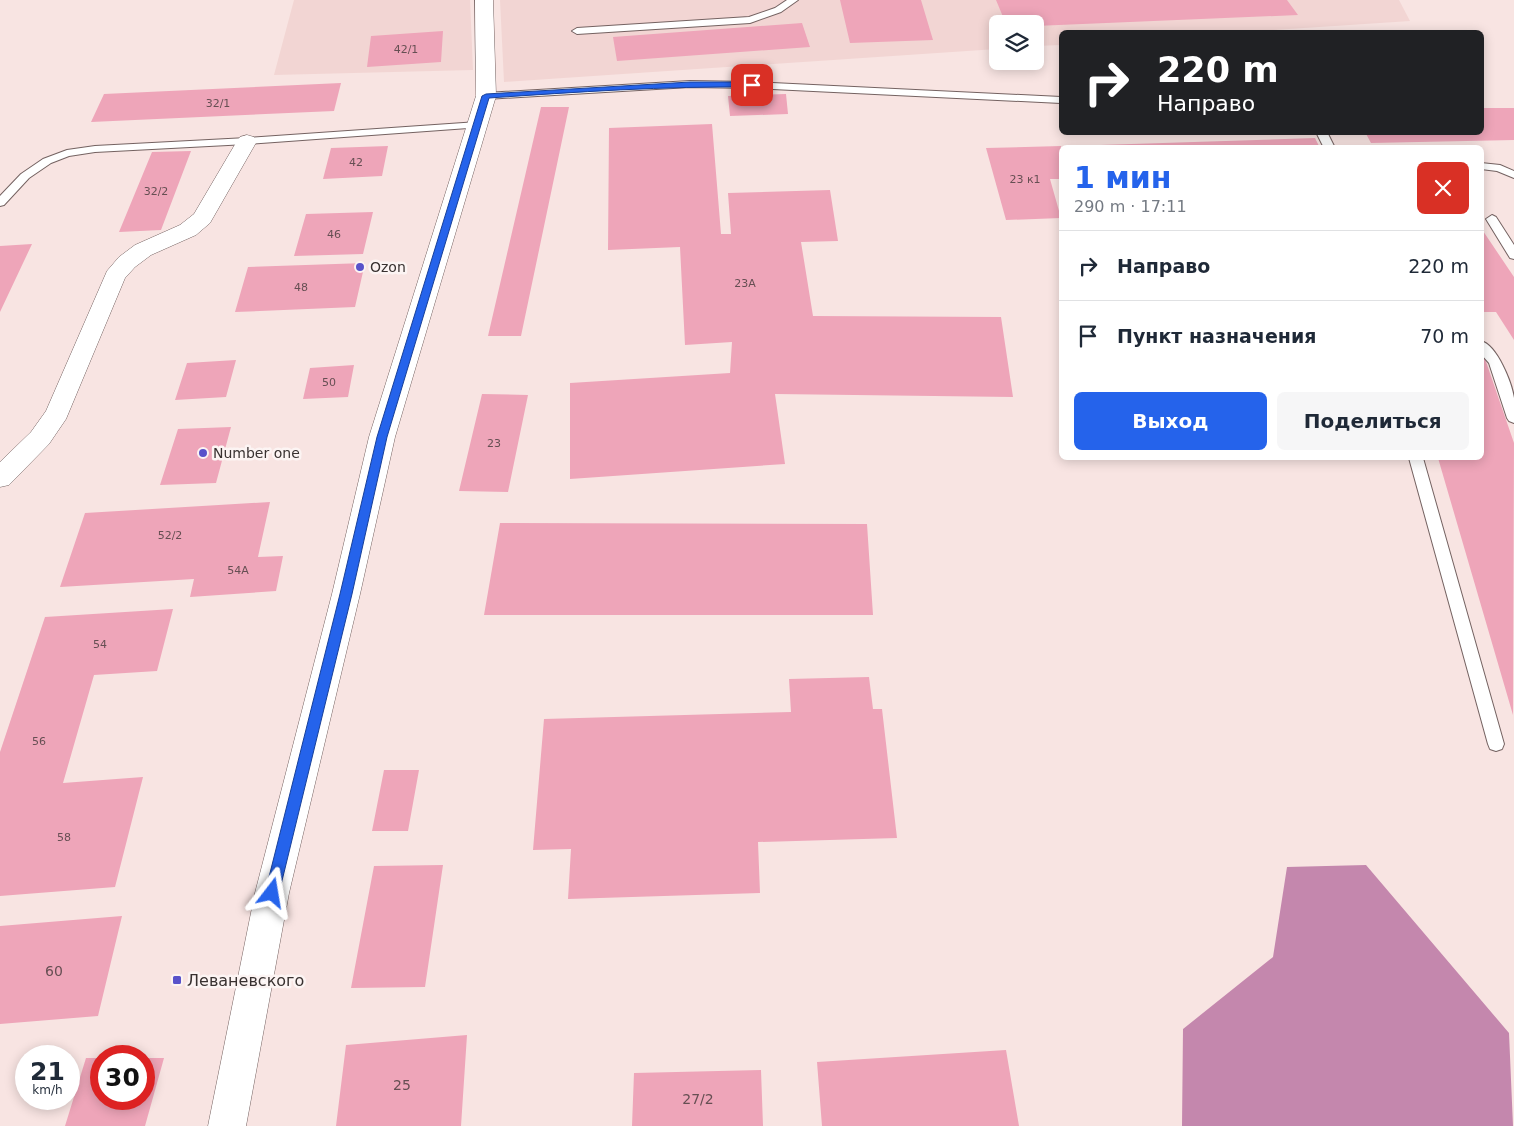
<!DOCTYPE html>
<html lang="ru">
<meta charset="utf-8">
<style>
body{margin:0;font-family:"DejaVu Sans",sans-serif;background:#f6f6f7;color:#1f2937;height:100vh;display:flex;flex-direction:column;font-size:19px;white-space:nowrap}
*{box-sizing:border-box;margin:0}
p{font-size:16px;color:#747a83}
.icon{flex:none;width:28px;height:28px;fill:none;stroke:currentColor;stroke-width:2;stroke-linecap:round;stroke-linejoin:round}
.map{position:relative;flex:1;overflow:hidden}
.sheet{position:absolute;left:1059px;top:145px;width:425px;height:315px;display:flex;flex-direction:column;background:#fff;border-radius:8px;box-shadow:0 2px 12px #0003}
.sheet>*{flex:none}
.top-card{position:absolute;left:1059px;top:30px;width:425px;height:105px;border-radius:8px;box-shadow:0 2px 12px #0003;background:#202124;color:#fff;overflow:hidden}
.fabs{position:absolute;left:989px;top:15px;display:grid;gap:10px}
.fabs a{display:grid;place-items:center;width:55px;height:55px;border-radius:8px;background:#fff;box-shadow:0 2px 12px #0003;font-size:25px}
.speed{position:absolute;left:15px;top:1045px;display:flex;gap:10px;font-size:25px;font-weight:700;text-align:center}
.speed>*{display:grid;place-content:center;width:65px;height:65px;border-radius:50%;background:#fff;box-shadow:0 2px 12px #0003;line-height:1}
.speed small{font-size:12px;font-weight:400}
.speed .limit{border:8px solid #d22;background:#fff;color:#111}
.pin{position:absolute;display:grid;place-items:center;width:42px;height:42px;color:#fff;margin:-21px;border-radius:10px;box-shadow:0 2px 8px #0006}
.me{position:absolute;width:55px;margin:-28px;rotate:14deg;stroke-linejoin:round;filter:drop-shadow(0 0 4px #0008)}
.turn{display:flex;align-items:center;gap:18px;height:105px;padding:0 15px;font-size:22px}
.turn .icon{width:65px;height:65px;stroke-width:2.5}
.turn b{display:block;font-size:35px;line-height:42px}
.round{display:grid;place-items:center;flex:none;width:52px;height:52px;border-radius:8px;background:#f6f6f7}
.head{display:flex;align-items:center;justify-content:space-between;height:85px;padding:0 15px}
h1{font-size:30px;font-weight:800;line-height:38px;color:#2563eb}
.action{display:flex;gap:10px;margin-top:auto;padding:10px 15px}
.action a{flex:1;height:58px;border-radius:8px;background:#2563eb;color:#fff;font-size:20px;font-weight:800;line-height:58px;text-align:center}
.action a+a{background:#f6f6f7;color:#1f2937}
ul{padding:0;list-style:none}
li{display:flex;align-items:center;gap:15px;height:70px;padding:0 15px;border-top:1px solid #e0e1e3}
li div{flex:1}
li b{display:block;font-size:19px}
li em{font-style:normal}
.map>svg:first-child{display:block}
.built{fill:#f2d5d3}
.water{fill:#c487ad}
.building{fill:#eea5b9}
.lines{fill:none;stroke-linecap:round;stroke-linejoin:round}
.lane-casing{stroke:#746261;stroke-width:2}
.street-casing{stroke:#746261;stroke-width:1}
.lane{fill:#fff;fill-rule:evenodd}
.street{fill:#fff;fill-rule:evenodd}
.route{fill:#2563eb;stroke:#184099}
.poi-dot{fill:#5952ca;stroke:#fcf4f3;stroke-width:2}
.labels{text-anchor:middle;stroke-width:5;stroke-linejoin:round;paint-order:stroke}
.number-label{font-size:11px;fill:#664f53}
.poi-label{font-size:14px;fill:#393231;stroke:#fcf4f3;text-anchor:start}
.near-number-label{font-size:14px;fill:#664f53}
.near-poi-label{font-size:16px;fill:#393231;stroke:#fcf4f3;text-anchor:start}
</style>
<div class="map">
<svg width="1514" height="1126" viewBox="0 0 1514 1126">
<rect width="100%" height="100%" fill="#f8e4e2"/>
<path class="built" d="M294 0H470L473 70 274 75Z
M500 0H1399L1410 21 1244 32H1061V45L1035 46V24H998L997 49 504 82Z"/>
<path class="water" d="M1366 865 1509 1033 1513 1126H1182L1183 1029 1273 957 1287 867Z"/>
<path class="building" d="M840 0H921L933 40 850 43Z
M996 0H1287L1298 15 1035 26V24H1006Z
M802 23 810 47 617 61 613 37Z
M443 31 441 62 367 67 371 36Z
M341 83 334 111 91 122 104 94Z
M786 94 788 114 730 116 728 96Z
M541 107H569L521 336H488Z
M1481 108H1514V140L1371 143 1365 132H1481Z
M712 124 721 234H731L728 193 830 190 838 241 801 242 813 316 1001 317 1013 397 775 394 785 464 570 479V383L730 373 732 342 685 345 680 247 608 250 609 128Z
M1315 138 1320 148H1069V146Z
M388 146 382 176 323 179 331 148Z
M1061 146V179H1050L1061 218 1006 220 986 148Z
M191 151 161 230 119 232 152 152Z
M373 212 363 254 294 256 306 214Z
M1481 228 1514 277V340L1496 312H1481Z
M32 244 0 312V246Z
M365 263 355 307 235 312 248 267Z
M1482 350 1514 443 1513 715 1438 458H1481Z
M236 360 226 397 175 400 187 363Z
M354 365 348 397 303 399 310 368Z
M482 394 528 395 508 492 459 491Z
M231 427 216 483 160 485 178 429Z
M270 502 258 557 283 556 276 591 190 597 194 579 60 587 85 513Z
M500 523 867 524 873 615H484Z
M173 609 157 671 94 675 63 783 143 777 115 887 0 896V752L45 617Z
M869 677 873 709H882L897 838 758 842 760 893 568 899 571 849 533 850 544 719 791 712 789 679Z
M384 770H419L408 831H372Z
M443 865 425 987 351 988 374 866Z
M122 916 98 1016 0 1024V926Z
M467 1035 461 1126H336L346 1045Z
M1006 1050 1019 1126H822L817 1062Z
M86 1058H101V1099H144V1058H164L145 1126H65Z
M761 1070 763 1126H632L634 1073Z"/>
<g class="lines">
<defs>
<path id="lane" d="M787 0H798L781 12 750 23 577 34 572 31 577 28 749 17 775 8Z
M690 81 752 82 1061 97V103L752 88 690 87 486 99 481 96 486 93Z
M478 122 482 123 483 125 482 127 247 144 95 152 69 156 51 163 29 178 4 205 0 206V196L21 174 43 159 67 150 95 146 247 138Z
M1316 132H1327L1335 148H1324Z
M1481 163 1500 165 1514 171V178L1497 171 1481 169Z
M1492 215 1496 217 1514 245V259L1510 258 1486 219Z
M1481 341C1497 345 1512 383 1514 398 1514 406 1514 415 1514 423L1509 421 1507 418 1489 363 1481 354Z
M1409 458H1423L1504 744 1502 749 1496 751 1490 749 1488 744Z"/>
<path id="street" d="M475 0H493L496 96 395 437 360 594 289 893 246 1126H208L255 893 332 594 369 437 476 96Z
M247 135 254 137 257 141 210 223 196 235 151 255 135 267 125 278 66 419 49 444 9 485 0 487V462L31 432 46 411 107 271 119 257 135 245 180 225 194 214 237 141 240 137Z"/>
</defs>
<use href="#lane" class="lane-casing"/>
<use href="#street" class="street-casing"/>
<use href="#lane" class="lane"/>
<use href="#street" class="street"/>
</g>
<path class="route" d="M690 82H752L756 85 752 87C664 86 577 92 489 98L387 437 352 594 279 893 277 898 272 900 267 898 265 893 340 594 377 437 482 96 486 94Z"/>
<g class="poi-dot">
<circle cx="360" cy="267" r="5"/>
<circle cx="203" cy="453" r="5"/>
<rect x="172" y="975" width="10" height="10" rx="2.5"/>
</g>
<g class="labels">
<g class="number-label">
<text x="406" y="53">42/1</text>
<text x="218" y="107">32/1</text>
<text x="356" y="166">42</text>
<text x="1025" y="183">23 к1</text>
<text x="156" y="195">32/2</text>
<text x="334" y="238">46</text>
<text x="745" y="287">23А</text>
<text x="301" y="291">48</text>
<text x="329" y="386">50</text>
<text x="494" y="447">23</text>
<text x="170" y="539">52/2</text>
<text x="238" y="574">54А</text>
<text x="100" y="648">54</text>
<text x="39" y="745">56</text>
<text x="64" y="841">58</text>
</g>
<g class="poi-label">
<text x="370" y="272">Ozon</text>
<text x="213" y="458">Number one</text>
</g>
<g class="near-number-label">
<text x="54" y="976">60</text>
<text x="402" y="1090">25</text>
<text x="698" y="1104">27/2</text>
</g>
<g class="near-poi-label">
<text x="187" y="986">Леваневского</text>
</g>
</g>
</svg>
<div class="fabs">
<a><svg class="icon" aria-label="layers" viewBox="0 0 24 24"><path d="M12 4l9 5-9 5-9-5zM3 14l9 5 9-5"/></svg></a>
</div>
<div class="speed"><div>21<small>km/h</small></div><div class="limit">30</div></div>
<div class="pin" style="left:752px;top:85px;background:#d93025"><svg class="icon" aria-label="arrive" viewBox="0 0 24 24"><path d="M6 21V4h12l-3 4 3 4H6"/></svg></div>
<svg class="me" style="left:272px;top:893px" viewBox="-20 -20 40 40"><path d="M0-17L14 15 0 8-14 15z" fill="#2563eb" stroke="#fff" stroke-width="4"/></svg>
<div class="top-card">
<div class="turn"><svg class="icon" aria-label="right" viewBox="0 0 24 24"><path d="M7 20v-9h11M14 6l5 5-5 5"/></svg><div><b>220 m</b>Направо</div></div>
</div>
<section class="sheet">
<div class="head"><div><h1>1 мин</h1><p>290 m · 17:11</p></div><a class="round" style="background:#d93025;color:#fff"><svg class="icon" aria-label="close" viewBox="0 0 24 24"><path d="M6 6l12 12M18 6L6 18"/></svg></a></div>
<ul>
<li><svg class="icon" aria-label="right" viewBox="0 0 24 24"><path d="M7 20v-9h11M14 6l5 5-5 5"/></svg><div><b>Направо</b></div><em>220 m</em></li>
<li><svg class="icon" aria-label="arrive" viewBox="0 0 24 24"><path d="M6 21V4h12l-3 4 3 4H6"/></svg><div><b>Пункт назначения</b></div><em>70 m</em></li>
</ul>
<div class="action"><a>Выход</a><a>Поделиться</a></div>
</section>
</div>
